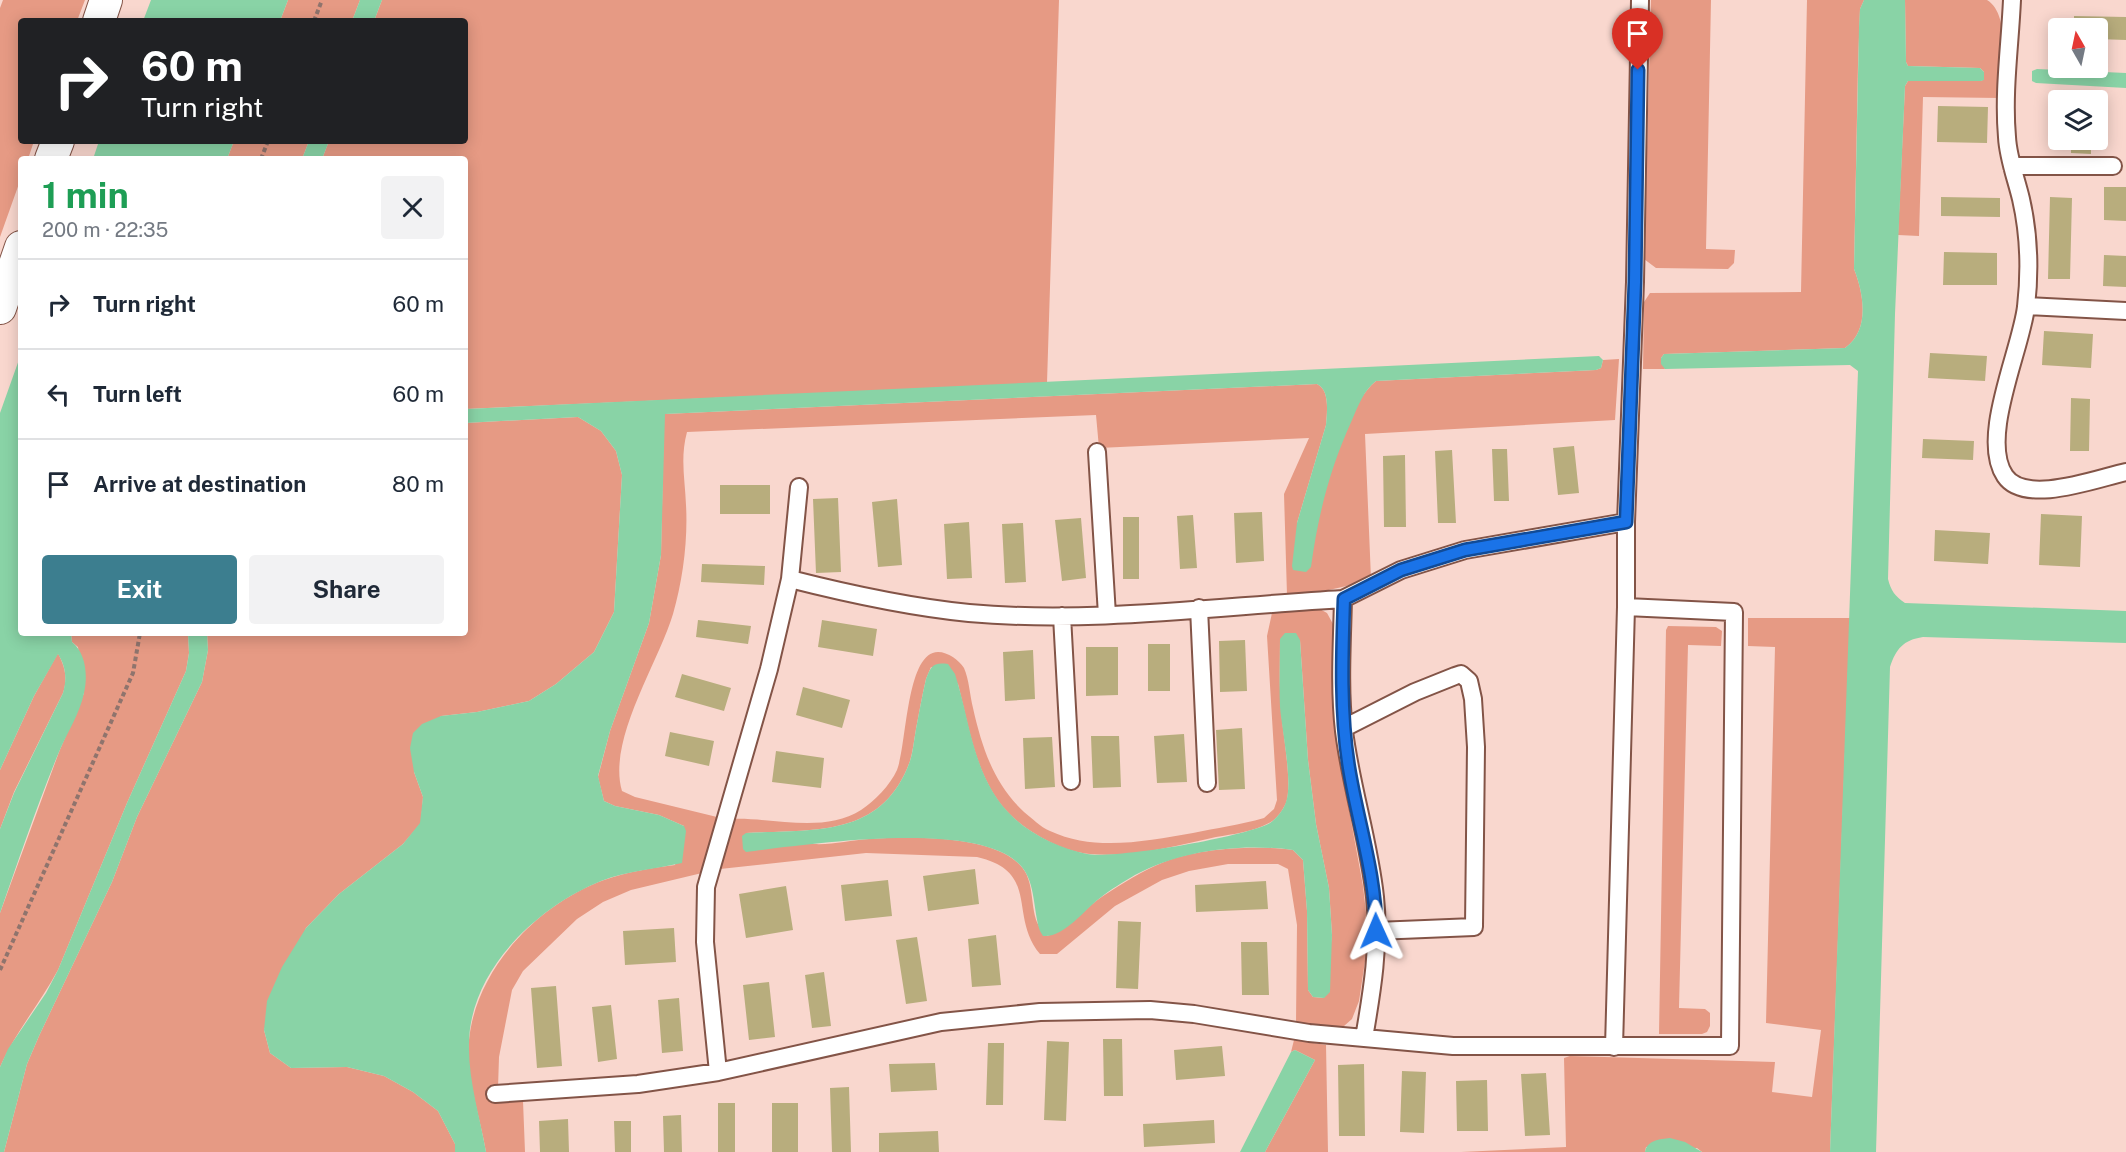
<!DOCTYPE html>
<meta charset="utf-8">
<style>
body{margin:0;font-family:"Public Sans",sans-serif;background:#f2f2f3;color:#1f2937;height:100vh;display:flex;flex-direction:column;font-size:22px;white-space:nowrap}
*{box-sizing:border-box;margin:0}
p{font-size:20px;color:#747a83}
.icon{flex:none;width:33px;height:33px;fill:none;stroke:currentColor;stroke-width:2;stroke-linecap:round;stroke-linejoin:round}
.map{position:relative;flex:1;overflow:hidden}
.details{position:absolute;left:18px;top:156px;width:450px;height:480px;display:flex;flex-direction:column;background:#fff;border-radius:6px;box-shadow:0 3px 15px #0003}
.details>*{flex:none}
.banner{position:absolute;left:18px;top:18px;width:450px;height:126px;border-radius:6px;box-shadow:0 3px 15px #0003;background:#202124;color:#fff;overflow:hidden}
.needle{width:39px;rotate:351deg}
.fabs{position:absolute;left:2048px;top:18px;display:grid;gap:12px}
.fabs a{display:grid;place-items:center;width:60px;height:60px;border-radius:6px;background:#fff;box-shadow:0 3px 15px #0003;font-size:30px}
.pin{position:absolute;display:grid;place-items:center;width:51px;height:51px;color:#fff;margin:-62px -26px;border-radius:50% 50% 50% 0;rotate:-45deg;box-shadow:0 0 6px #0007}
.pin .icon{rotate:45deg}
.me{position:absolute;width:66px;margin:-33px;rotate:359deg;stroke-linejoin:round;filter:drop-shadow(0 0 4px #0008)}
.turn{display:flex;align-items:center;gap:21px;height:126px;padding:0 24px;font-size:27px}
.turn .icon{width:78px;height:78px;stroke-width:2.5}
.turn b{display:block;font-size:42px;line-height:51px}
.round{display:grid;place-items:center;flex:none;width:63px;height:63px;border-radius:6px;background:#f2f2f3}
.headline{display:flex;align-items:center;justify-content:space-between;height:102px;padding:0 24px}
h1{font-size:36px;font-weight:700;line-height:45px;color:#1e9e55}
.cta{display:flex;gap:12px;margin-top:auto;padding:12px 24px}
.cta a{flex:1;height:69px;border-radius:6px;background:#3c7e8f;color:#fff;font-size:24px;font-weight:700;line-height:69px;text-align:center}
.cta a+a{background:#f2f2f3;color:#1f2937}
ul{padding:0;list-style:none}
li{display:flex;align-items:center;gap:18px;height:90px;padding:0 24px;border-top:2px solid #e0e1e3}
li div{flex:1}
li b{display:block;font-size:22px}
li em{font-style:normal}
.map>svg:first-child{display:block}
.green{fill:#e69a84;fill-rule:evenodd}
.water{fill:#89d3a6}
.building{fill:#b8ad7d}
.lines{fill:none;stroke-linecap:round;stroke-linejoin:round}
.lane-casing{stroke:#835447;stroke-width:20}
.street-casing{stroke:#835447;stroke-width:34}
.path{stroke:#8f746d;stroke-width:4;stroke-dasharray:4.5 3;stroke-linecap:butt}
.lane{stroke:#fff;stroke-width:16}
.street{stroke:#fff;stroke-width:32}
.route-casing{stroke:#114b97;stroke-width:15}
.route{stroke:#1a73e8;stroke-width:10}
</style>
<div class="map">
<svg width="2126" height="1152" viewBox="0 0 2126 1152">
<rect width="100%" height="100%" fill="#f9d7ce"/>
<path class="green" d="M3 0H85L77 21H21V141H34L28 159H21V178L0 237V8Z
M288 0H360L352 21H280Z
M382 0H1059L1047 383 465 409V159H322L329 141H465V21H374Z
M1651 0H1711L1706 249 1735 250 1734 263 1728 269 1656 268 1644 259Z
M1807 0H1864L1860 9 1858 65 1854 269C1864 294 1870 331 1845 348L1664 354 1661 358 1665 369H1643L1644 302 1650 293 1801 292Z
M1905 0H1987C2012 15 2001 73 2000 98L1923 97 1919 236 1898 235 1905 86 1908 81H1981L1984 79V72L1980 68 1908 66 1906 62Z
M234 141H309L302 159H227Z
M1619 359 1615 420 1365 434 1371 579C1343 588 1317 593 1287 595L1284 494 1309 438 1099 448 1096 415 687 432C680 458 685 479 686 505 688 539 683 580 673 614 658 664 607 740 622 791L635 797 717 817 702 873 631 890 603 902 577 919 523 971 512 990 499 1057 498 1088 495 1100 523 1101 525 1152H486C480 1116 465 1076 469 1040 476 969 538 904 604 880 627 872 650 868 675 865L684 826 659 815 615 806 604 801 598 777 610 731 649 623 661 555 664 414 1317 384C1330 390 1327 412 1326 425L1297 523 1317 525C1325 489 1347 403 1376 381L1596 370 1601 368 1603 360Z
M578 417 601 431 616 451 622 475 614 612 594 652 556 684 529 701 477 712 441 716 414 772 423 797 421 823 403 844 339 894 306 928 264 1030 270 1053 291 1068 347 1067 384 1076 413 1092 438 1111 455 1144V1152H4L27 1064 39 1036 112 882 137 817 202 682 208 650 207 633H465V423Z
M1316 607 1327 613 1333 624 1338 750 1363 886 1368 930 1367 948 1359 1001 1352 1019 1344 1026 1330 1027 1296 1024 1297 925 1288 869 1278 864H1228L1189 871 1162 880 1115 906 1057 954H1040C1008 915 1041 872 977 857L866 853 720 869 731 819C771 817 824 834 861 810 875 801 890 785 897 770 907 745 906 652 938 652 948 652 959 660 964 668 969 679 970 696 973 708 982 748 994 784 1024 812 1032 818 1040 827 1050 831 1095 852 1146 841 1193 833 1216 828 1240 825 1264 818L1274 809 1277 800 1267 636 1272 613ZM1280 639 1300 640 1308 760 1316 824 1329 888 1332 935 1324 998 1313 997 1308 990 1307 911 1303 860 1293 850C1257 845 1198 848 1164 862 1142 871 1123 883 1103 896 1084 909 1070 928 1047 936 1045 933 1041 929 1039 926 1029 909 1036 881 1020 865 990 834 909 837 869 839 851 840 832 845 814 844 792 844 768 837 746 833 813 829 882 839 910 761 913 751 914 740 916 729 919 713 922 696 926 679L931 667 958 684C970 731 977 787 1016 820 1035 836 1064 852 1090 854 1131 858 1176 846 1216 837 1233 834 1253 832 1269 823 1276 820 1283 810 1286 803 1293 784 1282 730 1281 708 1279 685 1280 662 1280 639Z
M1748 618H1850L1830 1152H1702L1697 1148 1646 1147 1645 1152H1461L1566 1147 1564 1058 1570 1056 1775 1062 1772 1092 1812 1097 1821 1030 1766 1023 1775 647 1748 646Z
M1668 626 1716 627 1722 631 1721 646 1688 645 1679 1008 1705 1009 1710 1013V1026L1707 1032 1702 1034H1659L1666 630Z
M71 633H188L189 653 186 671 127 803 58 970C40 1003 15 1033 0 1067V913L59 752 84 693 78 647 72 642Z
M58 653C65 667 68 678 63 693L14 792 0 829V770L34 696Z
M1294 1040 1326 1045 1328 1152H1265L1315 1060 1295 1050 1291 1052Z"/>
<path class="water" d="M151 0H288L280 21H143Z
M360 0H382L374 21H352Z
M1864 0H1905L1906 62 1908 66 1980 68 1984 72V80L1981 81H1908L1905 86 1895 314 1888 579C1891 591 1895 596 1905 603L2126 611V643L1923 637C1903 640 1896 649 1890 667L1876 1152H1830L1858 371 1850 365 1665 369 1661 364V358L1664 354 1845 348C1870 331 1864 294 1854 269L1859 27 1860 9Z
M2037 69 2126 73V88L2036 83 2032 81V71Z
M99 141H234L227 159H93Z
M309 141H329L322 159H302Z
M21 354V633H71L72 642C86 653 88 676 84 693 80 713 67 733 59 752 37 805 19 859 0 913V829L14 793 63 693C67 679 66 667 58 654L34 696 0 770V413Z
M1599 356 1603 360 1601 368 1596 370 1376 381C1364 390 1358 406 1352 420 1330 468 1318 515 1311 567L1306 572 1293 570 1292 566 1297 523 1326 425C1327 412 1330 390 1317 384L665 414 661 555 649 623 610 731 598 776 604 801 615 806 659 815 684 826 686 831 682 863C655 869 627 871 601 881 537 907 470 970 469 1043 468 1080 480 1116 486 1152H455V1144L438 1111 413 1092 384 1076 347 1067 291 1068 270 1053 264 1030 267 1001 282 967 306 928 339 894 403 844 420 823 423 797 414 772 410 748 413 733 422 724 441 716 477 712 529 701 556 684 594 652 614 612 622 475 616 451 601 431 578 417 465 423V409Z
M188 633H207L208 650 202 682 137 817 112 882 39 1036 27 1064 4 1152H0V1067L8 1049 46 993 58 970 127 803 186 671 189 653Z
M1285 633H1296L1300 640 1308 760 1316 824 1329 888 1332 935 1330 992 1324 998 1313 997 1308 990 1307 911 1303 860 1293 850C1241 843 1181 850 1135 875 1123 882 1110 890 1100 898 1084 910 1064 938 1043 936L1040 931C1033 911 1036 883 1021 866 979 818 805 845 746 852L743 849 742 836 746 833C813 829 882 839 910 761 913 752 914 740 916 729 919 713 922 696 926 679 931 666 933 662 948 664L955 674C971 724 973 780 1014 818 1033 836 1062 849 1087 854 1116 859 1245 837 1270 823 1276 819 1284 809 1286 802 1293 783 1282 730 1280 707 1279 685 1280 662 1280 639Z
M1295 1050 1315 1060 1265 1152H1240L1291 1052Z
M1670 1138 1685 1142 1702 1152H1645C1647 1140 1660 1139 1670 1138Z"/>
<path class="building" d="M2074 16 2126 17V40L2097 39V28H2074Z
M1938 106 1988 107 1987 143 1937 142Z
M2071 140H2091V154L2071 153Z
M2104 187H2126V221L2104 220Z
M1941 197 2000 198V217L1941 216Z
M2050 197 2072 198 2070 279H2048Z
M1944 252 1997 253V285H1943Z
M2104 255 2126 256V287L2103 286Z
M2044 331 2093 334 2091 368 2042 365Z
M1930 353 1987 356 1985 381 1928 378Z
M2071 398 2090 399 2089 451H2070Z
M1923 439 1974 441 1973 460 1922 458Z
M1574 446 1579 493 1558 495 1553 448Z
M1492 449H1507L1509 501H1494Z
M1452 450 1456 523H1438L1435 451Z
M1405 455 1406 527H1384L1383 456Z
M720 485H770V514H720Z
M838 498 841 572 816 573 813 499Z
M897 499 902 565 878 567 872 502Z
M1262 512 1264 561 1236 563 1234 513Z
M2041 514 2082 516 2080 567 2039 565Z
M1193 515 1197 568 1180 569 1177 516Z
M1123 517H1139V579H1123Z
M1081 518 1086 578 1062 581 1055 520Z
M969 522 972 578 947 579 944 524Z
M1023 523 1026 582 1005 583 1002 524Z
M1935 530 1990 533 1988 564 1934 561Z
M702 564 765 566 764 585 701 582Z
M698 620 751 626 748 644 696 637Z
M822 620 877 629 873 656 818 647Z
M1245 640 1247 691 1220 692 1219 641Z
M1148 644H1170V691H1148Z
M1086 647H1118V695L1086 696Z
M1033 650 1035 699 1005 701 1003 652Z
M682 674 731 688 724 711 675 697Z
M803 687 850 700 842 728 796 715Z
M1242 728 1245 789 1219 790 1216 730Z
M670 732 714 741 709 766 665 756Z
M1184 734 1187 782 1157 783 1154 736Z
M1091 736H1119L1121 787 1093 788Z
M1052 737 1055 787 1025 789 1023 738Z
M776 751 824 758 821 788 772 782Z
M975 869 979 904 928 911 923 876Z
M888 880 892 916 845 921 841 885Z
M1266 881 1268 909 1196 912 1195 885Z
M786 886 793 930 746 938 739 894Z
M1118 921 1141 922 1138 989 1116 988Z
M674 928 676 962 625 965 623 931Z
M996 935 1001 985 972 987 968 939Z
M917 937 927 1001 906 1004 896 940Z
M1241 942H1267L1269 995H1242Z
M824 972 831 1026 812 1028 805 975Z
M769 982 775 1037 749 1040 743 985Z
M556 986 562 1066 537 1068 531 988Z
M679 998 683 1051 662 1053 658 1000Z
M611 1005 617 1059 598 1062 592 1007Z
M1103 1039H1122L1123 1096H1104Z
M1047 1041 1069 1042 1066 1121 1044 1120Z
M988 1043H1004L1003 1105H986Z
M1222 1046 1225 1076 1176 1080 1174 1050Z
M935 1063 937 1090 891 1092 889 1064Z
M1364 1064 1365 1136H1339L1338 1065Z
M1402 1071 1426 1072 1424 1133 1400 1132Z
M1546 1073 1550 1135 1525 1136 1521 1074Z
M1487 1080 1488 1131H1457L1456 1081Z
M849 1087 851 1152H832L830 1088Z
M718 1103H735V1152H718Z
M772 1103H798V1152H772Z
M681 1115 682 1152H664L663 1116Z
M568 1119 569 1152H540L539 1121Z
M1214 1120 1215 1143 1144 1147 1143 1124Z
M614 1121H631V1152H615Z
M938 1131 939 1152H879V1133Z"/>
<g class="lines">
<defs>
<path id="lane" d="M2012 0C2010 45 2003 92 2007 137 2008 158 2016 178 2021 199 2029 234 2030 272 2026 307 2021 350 1979 438 2005 476 2025 506 2098 478 2126 472
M2012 166H2113
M2026 306 2126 311
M1097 452 1107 615
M790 579C849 594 908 607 969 613 1092 624 1220 606 1343 599
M1199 608 1207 783
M1062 616 1071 781
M1344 728 1415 692 1455 676 1461 674 1469 681 1473 699 1476 747 1474 927 1376 931
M1364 1038C1372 992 1380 943 1375 897 1369 841 1351 787 1344 731 1339 688 1342 643 1343 599L1401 570 1465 550 1626 522
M1614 1047 1626 607V522L1635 282 1640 0
M718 1072 705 942 706 887 769 669 790 579 799 487
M495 1094 638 1084 718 1072 941 1022 1040 1012 1150 1010 1194 1014 1309 1033 1453 1046H1730L1734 612 1626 607"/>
<path id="street" d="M99 21 106 0
M51 159 58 141
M0 308 21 247"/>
</defs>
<use href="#lane" class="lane-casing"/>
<use href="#street" class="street-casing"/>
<path class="path" d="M314 21 322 0
M261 159 268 141
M0 970 133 673 140 633"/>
<use href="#lane" class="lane"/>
<use href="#street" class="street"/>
</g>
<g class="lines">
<defs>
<path id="route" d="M1376 931C1376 875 1358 823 1349 768 1340 713 1342 656 1344 599L1401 570 1465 550 1626 522 1635 282 1638 70"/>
</defs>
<use href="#route" class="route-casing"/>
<use href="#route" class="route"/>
</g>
</svg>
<div class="fabs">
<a><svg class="needle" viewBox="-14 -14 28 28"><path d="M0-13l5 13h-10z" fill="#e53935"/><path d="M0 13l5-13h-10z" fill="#747a83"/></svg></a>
<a><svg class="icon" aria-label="layers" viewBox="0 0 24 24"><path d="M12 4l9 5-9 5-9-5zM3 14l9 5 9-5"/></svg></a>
</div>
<div class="pin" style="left:1638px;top:70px;background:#d93025"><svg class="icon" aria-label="arrive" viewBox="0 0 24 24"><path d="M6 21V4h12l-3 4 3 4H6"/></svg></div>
<svg class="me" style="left:1376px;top:931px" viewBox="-20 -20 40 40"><path d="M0-17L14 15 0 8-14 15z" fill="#1a73e8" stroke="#fff" stroke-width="4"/></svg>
<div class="banner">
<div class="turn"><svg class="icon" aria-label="right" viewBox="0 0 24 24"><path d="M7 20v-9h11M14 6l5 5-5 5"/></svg><div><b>60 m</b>Turn right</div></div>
</div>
<section class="details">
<div class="headline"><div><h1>1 min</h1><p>200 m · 22:35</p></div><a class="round"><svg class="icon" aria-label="close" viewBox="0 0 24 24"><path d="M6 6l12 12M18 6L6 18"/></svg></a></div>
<ul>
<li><svg class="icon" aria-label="right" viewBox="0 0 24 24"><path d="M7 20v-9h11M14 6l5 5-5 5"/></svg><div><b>Turn right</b></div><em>60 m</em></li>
<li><svg class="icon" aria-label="left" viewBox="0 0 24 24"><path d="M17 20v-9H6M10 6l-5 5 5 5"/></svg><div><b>Turn left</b></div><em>60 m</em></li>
<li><svg class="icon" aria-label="arrive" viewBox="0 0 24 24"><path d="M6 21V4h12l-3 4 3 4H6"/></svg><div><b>Arrive at destination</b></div><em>80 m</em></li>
</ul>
<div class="cta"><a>Exit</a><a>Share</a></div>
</section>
</div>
